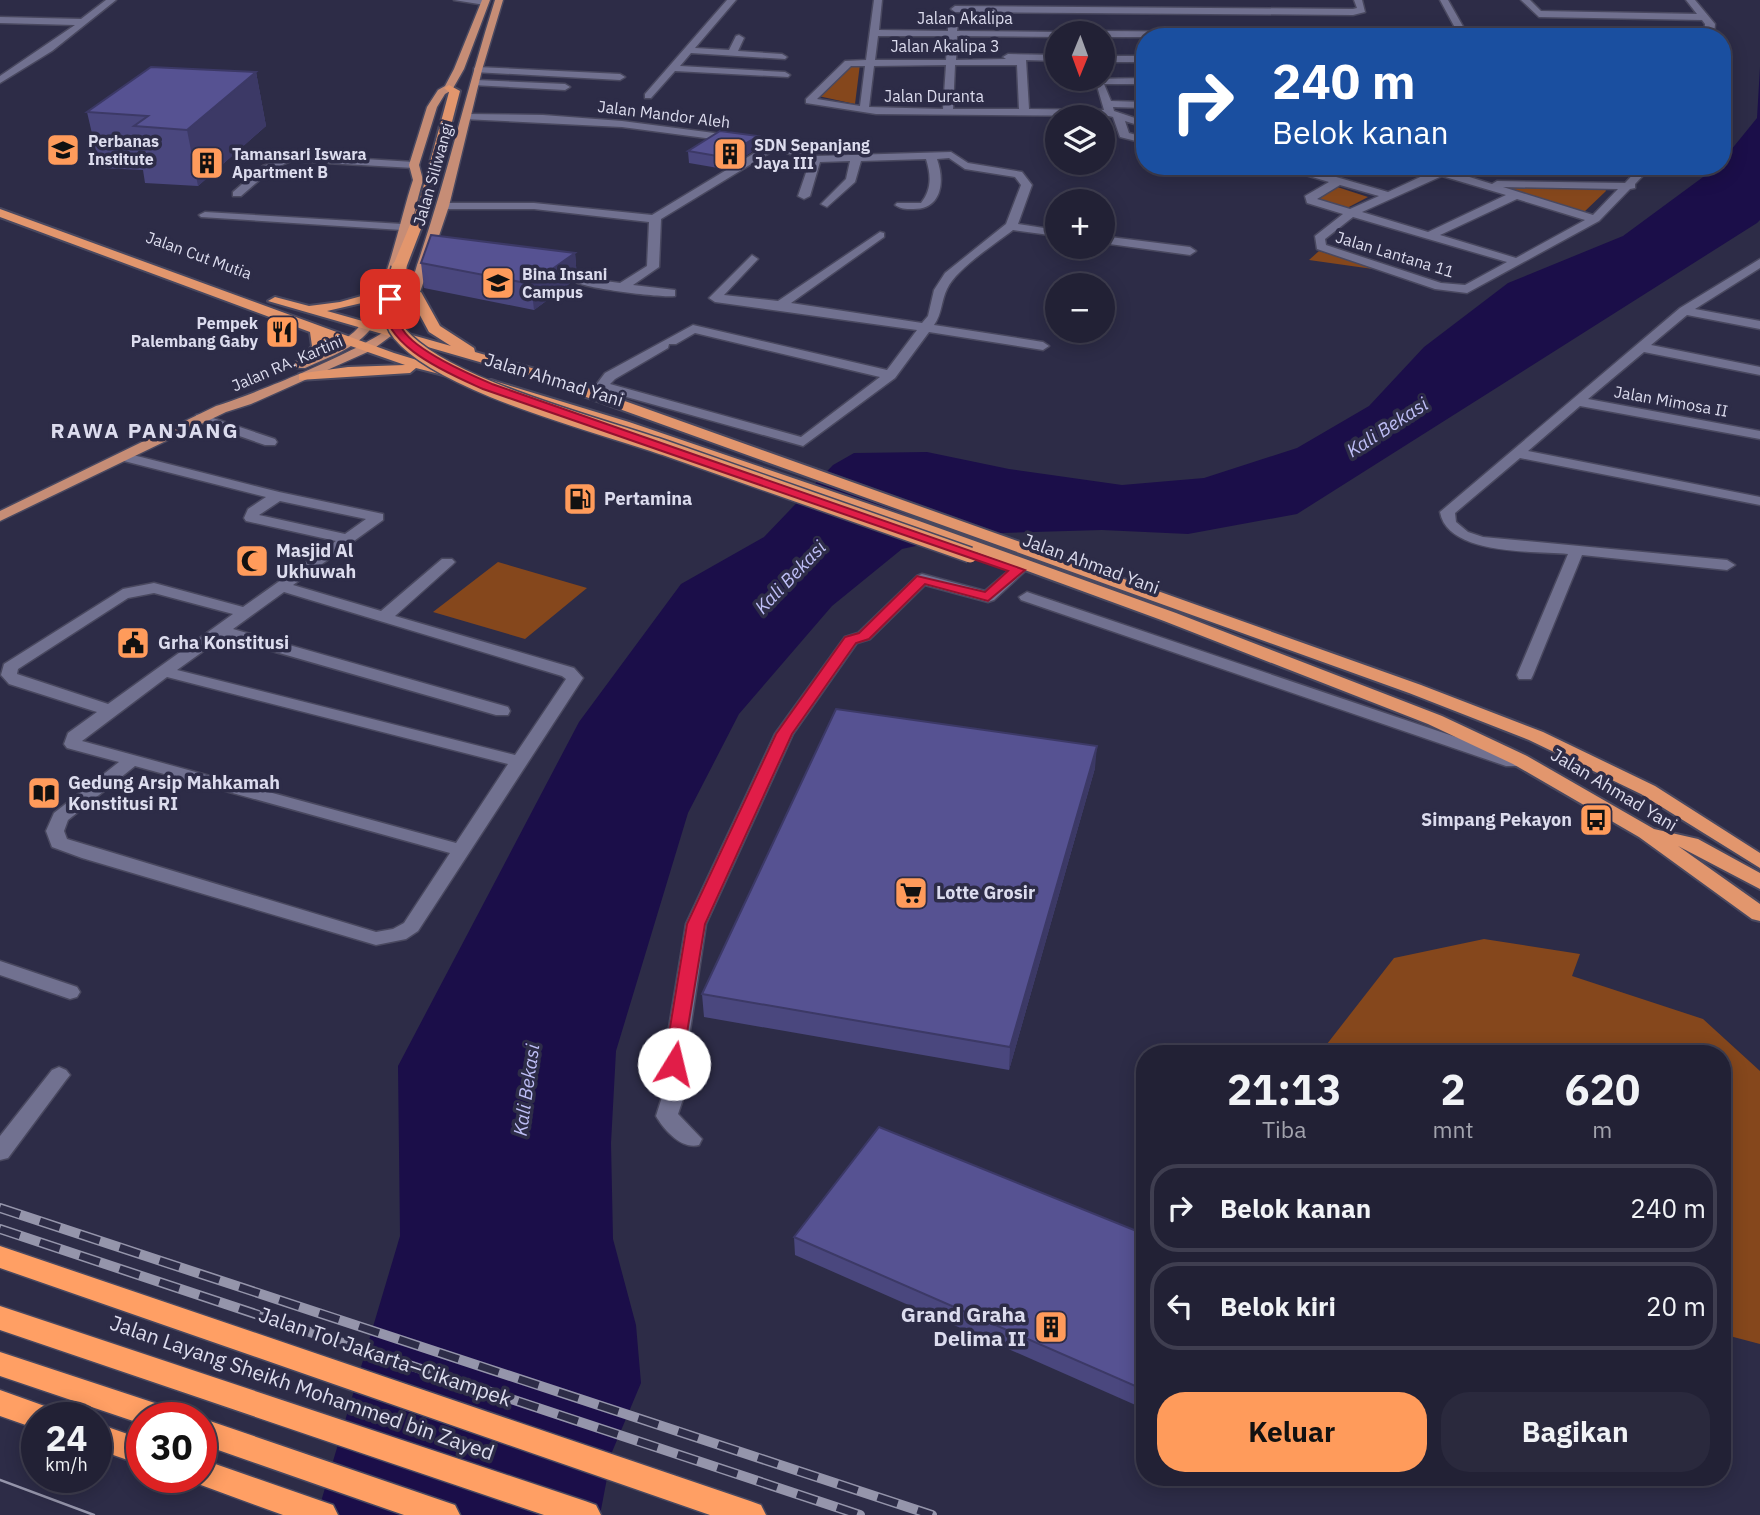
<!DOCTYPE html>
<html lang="id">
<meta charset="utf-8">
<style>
body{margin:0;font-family:"IBM Plex Sans",sans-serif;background:#2a293d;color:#f1f3f6;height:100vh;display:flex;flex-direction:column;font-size:26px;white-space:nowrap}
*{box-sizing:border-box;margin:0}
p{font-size:23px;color:#a2a3ad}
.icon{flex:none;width:38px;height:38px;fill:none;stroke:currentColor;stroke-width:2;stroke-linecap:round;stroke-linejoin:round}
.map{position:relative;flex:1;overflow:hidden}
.side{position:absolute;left:1136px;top:1045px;width:595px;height:441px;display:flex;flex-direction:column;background:#222135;border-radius:28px;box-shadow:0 4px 18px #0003,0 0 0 2px #3f3e50}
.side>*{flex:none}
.guide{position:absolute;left:1136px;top:28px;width:595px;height:147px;border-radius:28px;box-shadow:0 4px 18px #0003,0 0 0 2px #3f3e50;background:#1a4fa0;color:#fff;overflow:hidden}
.needle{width:46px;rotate:181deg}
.buttons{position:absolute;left:1045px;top:21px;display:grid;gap:14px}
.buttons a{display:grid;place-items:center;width:70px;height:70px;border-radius:50%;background:#222135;box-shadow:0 4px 18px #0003,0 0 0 2px #3f3e50;font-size:35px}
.speed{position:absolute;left:21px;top:1402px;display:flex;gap:14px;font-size:35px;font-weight:700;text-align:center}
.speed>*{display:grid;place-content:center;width:91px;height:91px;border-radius:50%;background:#222135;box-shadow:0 4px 18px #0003,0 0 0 2px #3f3e50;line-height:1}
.speed small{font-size:18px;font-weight:400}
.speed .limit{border:10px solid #d22;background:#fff;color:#111}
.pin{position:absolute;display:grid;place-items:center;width:60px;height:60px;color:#fff;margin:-30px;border-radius:14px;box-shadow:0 4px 10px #0006}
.me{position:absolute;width:77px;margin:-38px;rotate:9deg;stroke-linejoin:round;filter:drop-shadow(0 0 5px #0008)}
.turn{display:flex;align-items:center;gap:24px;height:147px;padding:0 21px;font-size:32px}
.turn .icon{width:91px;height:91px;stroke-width:2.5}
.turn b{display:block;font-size:49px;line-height:60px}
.eta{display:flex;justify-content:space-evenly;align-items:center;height:119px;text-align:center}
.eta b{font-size:42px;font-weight:800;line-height:49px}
.button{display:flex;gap:14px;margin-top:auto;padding:14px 21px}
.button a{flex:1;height:80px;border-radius:28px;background:#ff9b5b;color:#111;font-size:28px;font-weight:800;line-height:80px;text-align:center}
.button a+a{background:#2a293d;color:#f1f3f6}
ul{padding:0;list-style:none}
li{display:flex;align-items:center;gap:21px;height:88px;margin:0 14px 10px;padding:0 7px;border:4px solid #3f3e50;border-radius:28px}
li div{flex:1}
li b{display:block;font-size:26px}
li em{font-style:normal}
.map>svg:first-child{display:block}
.green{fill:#85471c}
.water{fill:#1b0e49}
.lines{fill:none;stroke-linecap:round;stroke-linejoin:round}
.minor-casing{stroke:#49485f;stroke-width:3}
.primary-casing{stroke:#49485f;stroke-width:3}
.trunk-casing{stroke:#49485f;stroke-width:4}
.motorway-casing{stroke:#49485f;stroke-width:3}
.minor{fill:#717190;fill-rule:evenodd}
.primary{fill:#c68d76;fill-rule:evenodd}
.trunk{fill:#e2966d;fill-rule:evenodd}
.motorway{fill:#ff9f64;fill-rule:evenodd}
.tram{stroke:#9595ab;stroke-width:2.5}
.rail-casing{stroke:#9595ab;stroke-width:10}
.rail{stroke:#2d2c47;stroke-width:7;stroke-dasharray:21;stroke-linecap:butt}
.trunk-bridge-casing{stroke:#49485f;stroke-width:18;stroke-linecap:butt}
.trunk-bridge{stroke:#e2966d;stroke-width:15}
.wall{fill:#4a477e}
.shaded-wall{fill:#3c3966}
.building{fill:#565292;stroke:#3c3966;stroke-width:2}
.route{fill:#e11d48;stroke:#92132f;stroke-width:2}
.labels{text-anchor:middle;stroke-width:7;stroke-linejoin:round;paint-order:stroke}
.far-street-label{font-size:16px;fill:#dcdcee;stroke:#2d2c47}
.far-poi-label{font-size:16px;font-weight:bold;fill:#dcdcee;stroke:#2d2c47;text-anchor:start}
.street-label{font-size:18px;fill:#dcdcee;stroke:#2d2c47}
.poi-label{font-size:18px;font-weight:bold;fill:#dcdcee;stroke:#2d2c47;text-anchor:start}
.water-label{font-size:19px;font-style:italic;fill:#bebef6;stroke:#2d2c47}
.far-district-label{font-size:21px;font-weight:bold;letter-spacing:2px;fill:#dcdcee;stroke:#2d2c47}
.near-poi-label{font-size:21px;font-weight:bold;fill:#dcdcee;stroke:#2d2c47;text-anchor:end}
.near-street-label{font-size:21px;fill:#dcdcee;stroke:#2d2c47}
</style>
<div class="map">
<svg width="1760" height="1515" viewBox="0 0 1760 1515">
<rect width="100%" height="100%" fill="#2d2c47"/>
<path class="green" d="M846 63 860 64 855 104 818 96Z
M1331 185 1368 197 1347 208 1315 202 1313 195Z
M1494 187 1605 188 1606 191 1583 213Z
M1319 251 1380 270 1309 260Z
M498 562 587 588 525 639 433 612Z
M1484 939 1580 954 1572 976 1703 1019 1760 1071V1344L1722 1334V1054L1320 1053 1394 958Z"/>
<path class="water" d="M1760 67V220L1757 223 1297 514 1188 534 1102 530 970 534 902 549 832 606 739 714 688 813 616 1051 611 1143 613 1239 636 1325 641 1383 612 1452 600 1515H317L400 1236 398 1066 579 722 681 584 764 537 833 465 854 453 927 452 1009 469 1122 485 1204 478 1297 448 1369 406 1424 347 1508 283 1623 236 1718 166H1722V161L1757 118Z"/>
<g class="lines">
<defs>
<path id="minor" d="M106 0H116L52 51 0 83V76L75 25 0 23V17L81 19Z
M454 0H488L489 2 485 5Z
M727 0H736L695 48 729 50 736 36 739 35 744 38 738 51 782 54 787 57 785 59 691 53 680 66 785 72 790 75 788 77 675 71 651 98H645V94Z
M874 0H882L879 30 948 31V24L953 21 958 24 957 31 1060 32 1057 37 957 36 956 60 1006 59 1003 57 1008 54 1057 55V61L1026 60 1029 109 1104 110 1095 79 1144 78V84H1104L1111 101 1144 102V108L1113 107 1114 111 1144 121V127L1125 121 1129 133 1144 137V143L1120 137 1113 117 1109 116 876 114 806 103V99L845 61 866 60ZM878 36H948L946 60H875ZM946 65 943 109 869 107 874 66ZM955 65H1017L1019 109H953ZM851 66H865L860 106 817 99Z
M1354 0H1362L1365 12 1353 15 955 12 951 9 955 6 1353 9 1357 8Z
M1440 0H1448L1469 37H1460Z
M1521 0H1530L1541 11 1697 14 1686 0H1695L1715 24 1714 37H1704L1705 24 1702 20 1539 17Z
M1102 31 1445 34 1449 37H1102V33H1098Z
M1102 56H1144V62H1102Z
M477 67 620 74 625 77 620 80 474 72V68Z
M476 80 565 84 570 87 565 90 473 85V81Z
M467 114 543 115 622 121 767 140 817 156 951 152 968 163 1022 172 1032 185 1018 224 1057 230V236L1013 230C995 244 956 269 947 289 941 301 942 314 934 325L1043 342 1049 346 1043 350 929 332 895 378 803 446 605 391 602 396H592L590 393 605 373 693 325 887 370 917 330 715 302 709 298 752 255 758 259 724 295 778 301 880 232 884 233V237L791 303 922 323 928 316 934 290 945 273 1006 224 1021 185 1015 177 965 169 949 158 937 159C945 182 942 210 912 209 905 209 901 209 895 205L897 203H921C932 189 931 175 926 159L861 161 855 182 827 207 821 204 846 179 850 161 820 162 810 196 804 199 798 196 810 161 776 149 661 219 659 267 633 285 675 290V296C662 298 584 288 576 282L582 278 620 283 647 266 649 222 534 209H443L437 206 443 203H534L652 215 766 146 622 127 463 119V115ZM695 333 880 377 801 437 610 384 615 379 668 348 669 344H676Z
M267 153 414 162 419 165 414 168 291 161 271 170 241 196H233V192L263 166 279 160 263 158V154Z
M1238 166H1298L1388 192 1431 172 1417 166H1434L1492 184 1497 181 1625 183 1641 166H1652L1635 184V188L1630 189 1599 221 1467 293 1435 289 1317 249 1315 236 1343 214 1307 203 1305 196 1329 182 1299 173 1260 174ZM1442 176 1506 195 1428 232 1362 212ZM1340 185 1379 196 1350 209 1317 199ZM1503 187 1618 189 1593 215ZM1517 199 1585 220 1516 258 1440 235ZM1353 217 1507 262 1465 285 1441 283 1326 245 1325 239Z
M205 212 402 224 408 227 402 230 201 217 199 215Z
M1102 236 1190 247 1196 251 1190 255 1102 243Z
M1760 259V268L1695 309 1760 321V329L1687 315 1651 345 1760 367V375L1644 352 1588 399 1760 431V439L1580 406 1528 451 1760 497V505L1520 458 1455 513 1456 522 1468 532 1483 537 1727 560 1735 565 1727 570 1582 555 1533 675 1531 679H1519L1517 675 1568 554C1533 551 1447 555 1440 512L1680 308Z
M201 414 275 439 277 442 275 445H265L196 421V415Z
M125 453 279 492 383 514V520L293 585 381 611 442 559H452L455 562 452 565 395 616 574 668 583 678 418 931 406 939 376 945 82 858 52 847 46 831 54 813 119 762 67 748 64 744 68 733 97 712 9 684 1 675 4 664 123 589 154 583 243 607 336 541 246 521 244 518 248 509 266 497 120 460 118 457ZM280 501 366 519 345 534 259 515ZM284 592 562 676 566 679 515 755 177 670 223 637 496 715H508L510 711 508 707 233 629ZM154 593 233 614 108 704 17 674 18 669 128 598ZM167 677 508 764 456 843 82 741ZM135 766 450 853 404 923 393 929 376 932 67 839 64 831 68 820Z
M1018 565 1023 567 1026 570 1023 573 994 600 988 602 925 585 870 639 857 643 793 734 706 924 685 1064 690 1078 678 1114 702 1139 699 1145C682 1150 664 1130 656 1116L668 1078 663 1064 686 924 775 734 845 637 858 633 917 576 922 574 985 591 1013 567Z
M1027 592 1518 758 1521 762 1518 766H1506L1021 600 1019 597Z
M0 961 77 987 80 992 77 997 70 999 0 975Z
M59 1067 66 1070 70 1075 66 1080 8 1158 0 1160V1136L52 1070Z"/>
<path id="primary" d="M482 0H490L464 69 452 90 445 94 437 107 419 165 423 180C409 226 399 306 362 338 346 352 324 359 305 368H295V362C315 353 337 347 354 332 385 304 399 221 413 180L409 165 427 107 438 90 445 86 454 69Z
M495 0H503L482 70 449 206 410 322 372 350 251 404 226 412 0 521V511L216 406C249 396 380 344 398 320 406 310 413 278 417 265 447 178 467 88 495 0Z"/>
<path id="trunk" d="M449 85 460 91 431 203 406 268 394 271 392 268 419 203 449 92 444 88Z
M0 209 394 353 466 375 459 379 416 368 410 373 299 380V374L304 373 348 367 405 365 325 337 326 346 313 364H303L301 361 312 346 310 332 0 217Z
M383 290 388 291V297L327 311 451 346 429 332 409 295 421 292 440 326 474 348 475 352 535 369 1421 685 1543 732 1655 786 1760 853V868L1641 794 1529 740 1409 693 525 375 268 301 275 297 309 306 340 302Z
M491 380 629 422 919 521 1176 613 1442 716 1527 756 1654 829 1698 839 1760 873V889L1678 846 1760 904V921L1752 919 1639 837 1513 764 1428 724 1164 621 907 527 619 428 486 387V381Z"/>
<path id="motorway" d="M0 1246 750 1501 761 1505 766 1515H710L0 1268Z
M0 1306 585 1501 596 1505 601 1515H544L0 1330Z
M0 1352 173 1409 177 1418H142V1424L0 1376Z
M0 1390 53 1409 57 1418H37V1429L0 1416Z
M201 1418 455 1505 460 1515H404L201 1444Z
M96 1423 142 1439V1465L96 1449Z
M201 1459 333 1505 338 1515H283L190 1481 188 1477H201Z"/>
</defs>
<use href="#minor" class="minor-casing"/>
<use href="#primary" class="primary-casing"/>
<use href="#trunk" class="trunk-casing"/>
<use href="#motorway" class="motorway-casing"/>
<use href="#minor" class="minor"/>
<use href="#primary" class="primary"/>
<use href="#trunk" class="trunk"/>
<use href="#motorway" class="motorway"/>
<path class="tram" d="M0 1480 94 1515"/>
<defs>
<path id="rail" d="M0 1208 932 1515
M0 1229 860 1515"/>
</defs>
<use href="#rail" class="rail-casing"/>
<use href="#rail" class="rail"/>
<defs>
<path id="trunk-bridge" d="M399 268C393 289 384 315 400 334 443 386 599 425 665 448 767 483 868 520 970 555"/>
</defs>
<use href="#trunk-bridge" class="trunk-bridge-casing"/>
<use href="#trunk-bridge" class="trunk-bridge"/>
</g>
<path class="wall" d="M256 72 266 126 198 186 145 183 143 170 100 168 87 112Z
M758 148 724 169 689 163 688 151Z
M575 253 577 278 534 310 424 288 421 263Z
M1095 768 1009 1070 704 1017 702 994Z
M1144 1234V1399L1140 1407 795 1255 794 1237Z"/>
<path class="shaded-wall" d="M256 72 266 126 198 186 187 130Z
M758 136V148L724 169 723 157Z
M575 253 577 278 534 310 531 284Z
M1097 746 1095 768 1009 1070 1010 1047Z
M1144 1384V1399L1140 1407 1142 1389Z"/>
<path class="building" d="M1454 27 1489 29 1493 37H1454Z
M151 67 256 72 187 130 134 126 148 116 87 112Z
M720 131 758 136 723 157 688 151Z
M431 235 575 253 531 284 421 263Z
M836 709 1097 746 1010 1047 702 994Z
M879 1127 1144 1234V1384L1142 1389 794 1237Z"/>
<path class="route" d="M386 296 396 299C397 309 398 321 403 330 416 351 469 374 492 384L1025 570 988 601 925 584 869 639 856 643 792 734 705 924 681 1069 674 1071 664 1064 687 924 776 734 845 637 859 633 917 576 985 592 1008 571 483 389C450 374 373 343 386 296Z"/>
<defs>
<symbol id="school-square" viewBox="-11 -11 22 22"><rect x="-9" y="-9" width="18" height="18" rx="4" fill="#ff9b5b" stroke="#2d2c47"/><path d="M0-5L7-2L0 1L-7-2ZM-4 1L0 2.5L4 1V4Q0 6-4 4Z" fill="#111"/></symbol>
<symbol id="building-square" viewBox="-11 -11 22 22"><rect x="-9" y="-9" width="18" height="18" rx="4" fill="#ff9b5b" stroke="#2d2c47"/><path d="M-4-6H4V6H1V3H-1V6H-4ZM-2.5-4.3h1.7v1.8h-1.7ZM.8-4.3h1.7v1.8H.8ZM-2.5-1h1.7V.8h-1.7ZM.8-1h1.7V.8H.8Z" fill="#111"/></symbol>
<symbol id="university-square" viewBox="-11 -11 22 22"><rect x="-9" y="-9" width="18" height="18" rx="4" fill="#ff9b5b" stroke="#2d2c47"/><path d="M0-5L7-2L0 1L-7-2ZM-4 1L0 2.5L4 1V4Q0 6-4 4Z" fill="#111"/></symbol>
<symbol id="restaurant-square" viewBox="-11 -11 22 22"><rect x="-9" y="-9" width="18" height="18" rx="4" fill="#ff9b5b" stroke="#2d2c47"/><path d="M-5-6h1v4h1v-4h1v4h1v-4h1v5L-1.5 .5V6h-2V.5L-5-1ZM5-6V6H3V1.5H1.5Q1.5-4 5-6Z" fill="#111"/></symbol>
<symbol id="fuel-square" viewBox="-11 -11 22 22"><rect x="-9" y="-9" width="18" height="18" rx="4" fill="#ff9b5b" stroke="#2d2c47"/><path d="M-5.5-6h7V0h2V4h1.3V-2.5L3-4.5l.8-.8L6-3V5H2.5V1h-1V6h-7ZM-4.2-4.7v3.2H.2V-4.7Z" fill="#111"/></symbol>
<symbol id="mosque-square" viewBox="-11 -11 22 22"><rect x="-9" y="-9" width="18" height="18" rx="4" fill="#ff9b5b" stroke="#2d2c47"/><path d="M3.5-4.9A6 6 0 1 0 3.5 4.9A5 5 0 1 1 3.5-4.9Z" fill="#111"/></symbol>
<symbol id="civic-square" viewBox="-11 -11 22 22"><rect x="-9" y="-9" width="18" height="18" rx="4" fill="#ff9b5b" stroke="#2d2c47"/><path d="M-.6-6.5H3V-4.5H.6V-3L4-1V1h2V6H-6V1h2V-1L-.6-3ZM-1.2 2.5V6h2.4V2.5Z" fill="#111"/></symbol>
<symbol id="library-square" viewBox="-11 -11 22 22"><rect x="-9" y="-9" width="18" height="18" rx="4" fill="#ff9b5b" stroke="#2d2c47"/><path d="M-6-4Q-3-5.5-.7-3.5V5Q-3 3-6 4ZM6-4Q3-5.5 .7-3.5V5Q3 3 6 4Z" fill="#111"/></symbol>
<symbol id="bus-square" viewBox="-11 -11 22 22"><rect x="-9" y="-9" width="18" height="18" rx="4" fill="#ff9b5b" stroke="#2d2c47"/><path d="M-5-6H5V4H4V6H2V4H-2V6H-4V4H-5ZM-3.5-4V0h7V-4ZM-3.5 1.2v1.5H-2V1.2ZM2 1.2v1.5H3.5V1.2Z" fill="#111"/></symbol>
<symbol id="supermarket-square" viewBox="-11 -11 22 22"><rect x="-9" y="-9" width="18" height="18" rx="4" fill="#ff9b5b" stroke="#2d2c47"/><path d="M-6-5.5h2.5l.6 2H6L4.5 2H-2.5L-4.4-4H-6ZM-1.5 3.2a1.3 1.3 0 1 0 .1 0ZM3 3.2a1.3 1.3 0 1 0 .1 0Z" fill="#111"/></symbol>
</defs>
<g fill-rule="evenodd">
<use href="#school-square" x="44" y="131" width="38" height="38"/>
<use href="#building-square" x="711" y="135" width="38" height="38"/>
<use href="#building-square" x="188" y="144" width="38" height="38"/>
<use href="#university-square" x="479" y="264" width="38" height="38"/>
<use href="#restaurant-square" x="263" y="313" width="38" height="38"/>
<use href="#fuel-square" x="561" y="480" width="38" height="38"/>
<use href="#mosque-square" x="233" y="542" width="38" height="38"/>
<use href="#civic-square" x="114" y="624" width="38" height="38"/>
<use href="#library-square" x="25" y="774" width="38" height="38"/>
<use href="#bus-square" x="1577" y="801" width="38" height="38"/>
<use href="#supermarket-square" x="892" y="874" width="38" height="38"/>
<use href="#building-square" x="1032" y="1308" width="38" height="38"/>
</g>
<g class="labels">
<g class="far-street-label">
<text x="965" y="24">Jalan Akalipa</text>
<text x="945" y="52">Jalan Akalipa 3</text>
<text x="934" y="102">Jalan Duranta</text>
<text transform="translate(664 114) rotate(7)" y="6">Jalan Mandor Aleh</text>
<text transform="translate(433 174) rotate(-74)" y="6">Jalan Siliwangi</text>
<text transform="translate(1395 254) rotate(17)" y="6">Jalan Lantana 11</text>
<text transform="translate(199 255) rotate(20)" y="6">Jalan Cut Mutia</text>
<text transform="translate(287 363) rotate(-23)" y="6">Jalan RA. Kartini</text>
<text transform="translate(1671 401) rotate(10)" y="6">Jalan Mimosa II</text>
</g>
<g class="far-poi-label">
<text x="88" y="147">Perbanas<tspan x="88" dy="18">Institute</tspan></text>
<text x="754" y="151">SDN Sepanjang<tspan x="754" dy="18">Jaya III</tspan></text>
<text x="232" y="160">Tamansari Iswara<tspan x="232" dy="18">Apartment B</tspan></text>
<text x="522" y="280">Bina Insani<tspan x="522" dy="18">Campus</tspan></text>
<text x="258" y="329" text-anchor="end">Pempek<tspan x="258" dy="18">Palembang Gaby</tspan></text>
</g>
<g class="street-label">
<text transform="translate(554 380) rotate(17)" y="6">Jalan Ahmad Yani</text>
<text transform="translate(1091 564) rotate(20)" y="6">Jalan Ahmad Yani</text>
<text transform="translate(1614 790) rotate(31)" y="6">Jalan Ahmad Yani</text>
</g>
<g class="poi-label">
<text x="604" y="505">Pertamina</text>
<text x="276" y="557">Masjid Al<tspan x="276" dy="21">Ukhuwah</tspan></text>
<text x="158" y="649">Grha Konstitusi</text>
<text x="68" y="789">Gedung Arsip Mahkamah<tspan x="68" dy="21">Konstitusi RI</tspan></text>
<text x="1572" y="826" text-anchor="end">Simpang Pekayon</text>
<text x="936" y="899">Lotte Grosir</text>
</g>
<g class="water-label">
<text transform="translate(1387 427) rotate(-33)" y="7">Kali Bekasi</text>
<text transform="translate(790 577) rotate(-46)" y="7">Kali Bekasi</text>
<text transform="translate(526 1090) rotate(-82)" y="7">Kali Bekasi</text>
</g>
<g class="far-district-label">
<text x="145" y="438">RAWA PANJANG</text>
</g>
<g class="near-poi-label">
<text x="1026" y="1322">Grand Graha<tspan x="1026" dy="24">Delima II</tspan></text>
</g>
<g class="near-street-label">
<text transform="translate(385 1357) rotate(19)" y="7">Jalan Tol Jakarta–Cikampek</text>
<text transform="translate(302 1388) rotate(19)" y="7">Jalan Layang Sheikh Mohammed bin Zayed</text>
</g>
</g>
</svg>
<div class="buttons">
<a><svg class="needle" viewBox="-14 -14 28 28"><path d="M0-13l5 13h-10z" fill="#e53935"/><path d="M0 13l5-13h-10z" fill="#a2a3ad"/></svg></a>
<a><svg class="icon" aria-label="layers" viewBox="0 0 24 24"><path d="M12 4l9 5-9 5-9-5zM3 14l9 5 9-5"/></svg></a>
<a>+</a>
<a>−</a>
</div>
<div class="speed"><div>24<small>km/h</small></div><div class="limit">30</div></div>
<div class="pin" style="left:390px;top:299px;background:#d93025"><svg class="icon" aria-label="arrive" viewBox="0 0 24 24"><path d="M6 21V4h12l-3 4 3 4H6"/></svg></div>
<svg class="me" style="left:674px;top:1064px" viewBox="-20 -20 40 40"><circle r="19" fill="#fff"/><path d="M0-13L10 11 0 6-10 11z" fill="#e11d48"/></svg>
<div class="guide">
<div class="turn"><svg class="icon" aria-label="right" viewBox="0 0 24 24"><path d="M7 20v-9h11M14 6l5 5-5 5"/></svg><div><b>240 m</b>Belok kanan</div></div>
</div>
<section class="side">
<div class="eta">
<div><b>21:13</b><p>Tiba</p></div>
<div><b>2</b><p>mnt</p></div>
<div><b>620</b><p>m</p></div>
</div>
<ul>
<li><svg class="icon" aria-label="right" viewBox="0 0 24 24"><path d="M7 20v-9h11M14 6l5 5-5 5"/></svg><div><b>Belok kanan</b></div><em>240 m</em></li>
<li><svg class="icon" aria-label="left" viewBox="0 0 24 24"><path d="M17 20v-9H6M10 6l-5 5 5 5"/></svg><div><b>Belok kiri</b></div><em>20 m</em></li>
</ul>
<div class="button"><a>Keluar</a><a>Bagikan</a></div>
</section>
</div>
